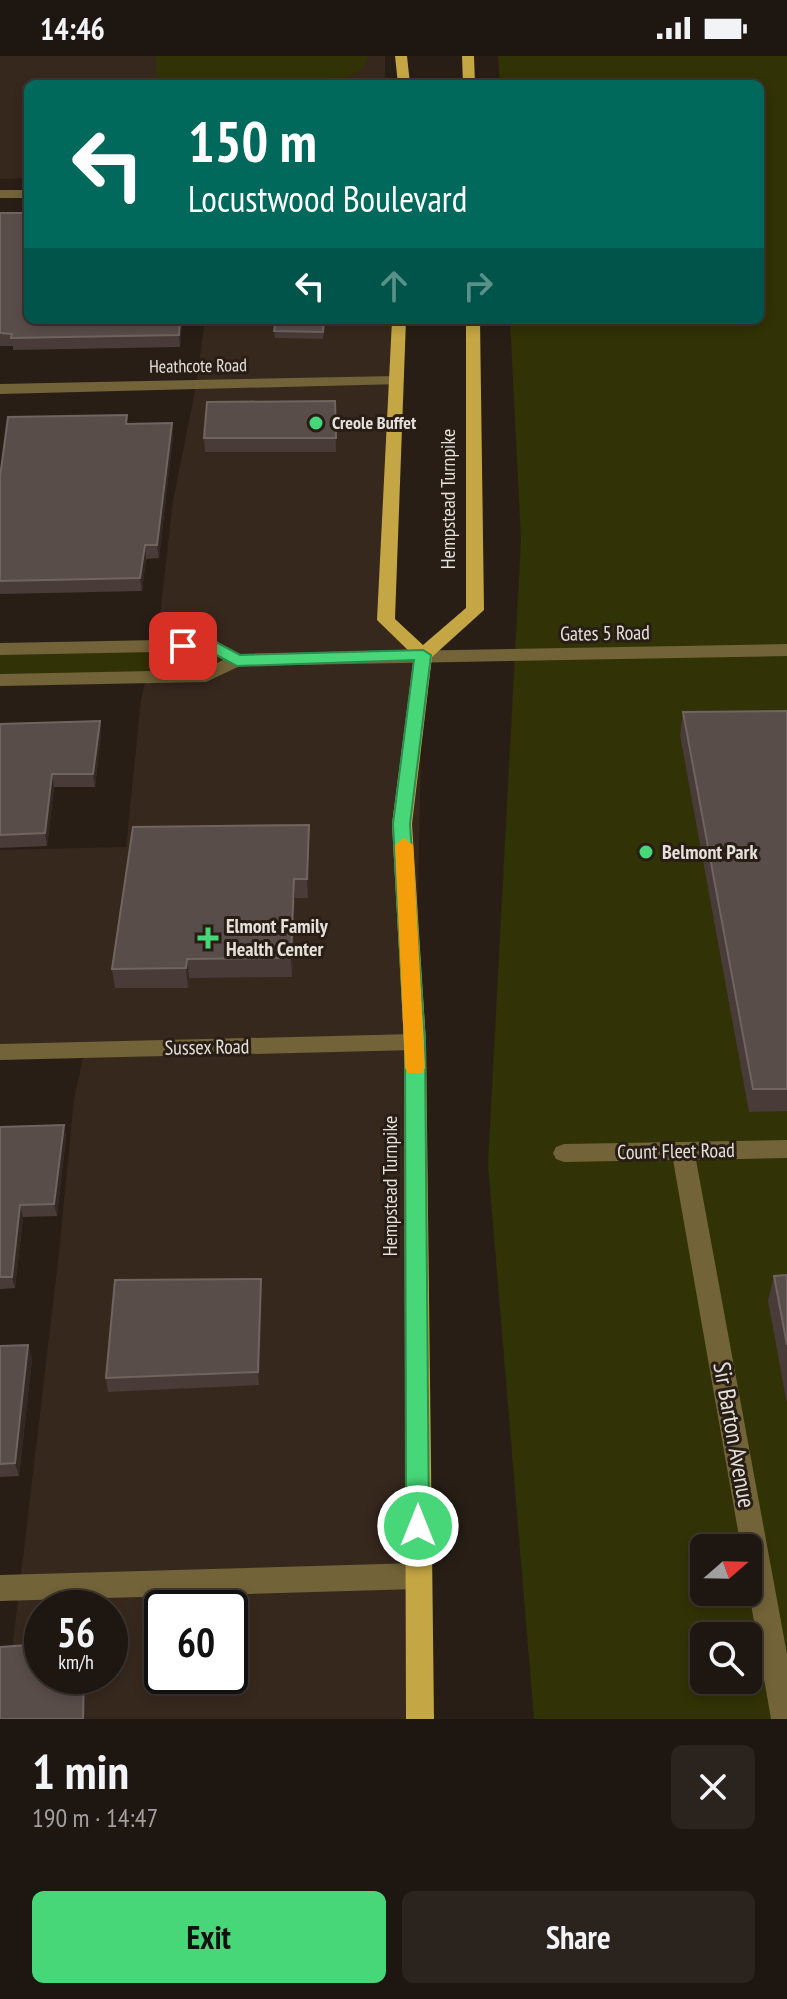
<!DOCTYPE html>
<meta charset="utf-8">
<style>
body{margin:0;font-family:"PT Sans Narrow",sans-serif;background:#2b231e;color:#f1f3f6;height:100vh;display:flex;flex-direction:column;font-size:30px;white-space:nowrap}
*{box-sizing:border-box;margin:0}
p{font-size:26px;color:#a19f9f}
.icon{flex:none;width:44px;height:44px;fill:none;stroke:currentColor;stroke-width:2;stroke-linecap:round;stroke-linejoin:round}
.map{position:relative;height:1663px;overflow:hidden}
.side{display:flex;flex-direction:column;background:#1e1610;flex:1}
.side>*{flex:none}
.hud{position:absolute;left:24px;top:24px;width:740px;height:244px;border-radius:12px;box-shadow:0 4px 12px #0003,0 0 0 2px #3c3530;background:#00695c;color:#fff;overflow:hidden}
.needle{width:52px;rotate:70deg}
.buttons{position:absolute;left:690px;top:1478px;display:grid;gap:16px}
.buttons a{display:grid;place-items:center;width:72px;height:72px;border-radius:12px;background:#1e1610;box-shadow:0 4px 12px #0003,0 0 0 2px #3c3530;font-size:40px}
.speed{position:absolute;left:24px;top:1534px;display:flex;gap:16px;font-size:40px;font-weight:700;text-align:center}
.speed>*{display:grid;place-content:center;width:104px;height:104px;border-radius:50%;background:#1e1610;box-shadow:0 4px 12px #0003,0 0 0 2px #3c3530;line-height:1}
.speed small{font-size:20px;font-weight:400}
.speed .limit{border:4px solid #111;border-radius:12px;background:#fff;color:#111}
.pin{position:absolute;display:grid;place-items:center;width:68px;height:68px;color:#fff;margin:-34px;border-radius:16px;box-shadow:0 4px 12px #0006}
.me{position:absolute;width:88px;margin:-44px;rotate:0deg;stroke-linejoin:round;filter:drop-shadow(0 0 6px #0008)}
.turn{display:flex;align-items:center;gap:28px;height:168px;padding:0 32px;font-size:36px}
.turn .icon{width:104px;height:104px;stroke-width:2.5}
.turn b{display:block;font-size:56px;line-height:68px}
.lanes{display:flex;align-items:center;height:76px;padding:0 32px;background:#0003;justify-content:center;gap:40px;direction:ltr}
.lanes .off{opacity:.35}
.round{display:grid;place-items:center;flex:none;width:84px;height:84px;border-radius:12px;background:#2b231e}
.headline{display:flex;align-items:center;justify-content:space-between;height:136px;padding:0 32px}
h1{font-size:48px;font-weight:700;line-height:60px}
.button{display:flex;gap:16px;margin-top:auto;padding:16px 32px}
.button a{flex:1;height:92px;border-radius:12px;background:#47d779;color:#111;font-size:32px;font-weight:700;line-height:92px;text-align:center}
.button a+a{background:#2b231e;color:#f1f3f6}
.status{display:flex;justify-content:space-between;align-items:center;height:56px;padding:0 40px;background:#1e1610;direction:ltr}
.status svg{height:22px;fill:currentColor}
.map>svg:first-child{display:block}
.commercial{fill:#37281d;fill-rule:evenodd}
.green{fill:#313205;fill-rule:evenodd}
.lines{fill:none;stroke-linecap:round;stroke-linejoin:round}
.minor{fill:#726338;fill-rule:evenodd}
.major{fill:#c5a644;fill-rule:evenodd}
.wall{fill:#483b38}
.shaded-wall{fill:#342823}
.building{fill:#594d4a;stroke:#6f6460;stroke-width:2}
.route{fill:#47d779;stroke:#2e8c4f;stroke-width:2}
.slow{fill:#f59e0b}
.poi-dot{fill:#47d779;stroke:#281e16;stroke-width:3}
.labels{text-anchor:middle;stroke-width:6;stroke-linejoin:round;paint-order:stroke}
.far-street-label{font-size:18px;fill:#e6e0da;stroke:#281e16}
.far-poi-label{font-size:18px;font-weight:bold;fill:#e6e0da;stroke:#281e16;text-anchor:start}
.street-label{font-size:20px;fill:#e6e0da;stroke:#281e16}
.poi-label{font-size:20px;font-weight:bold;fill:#e6e0da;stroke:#281e16;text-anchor:start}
.near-street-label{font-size:24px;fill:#e6e0da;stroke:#281e16}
</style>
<div class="status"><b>14:46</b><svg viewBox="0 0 49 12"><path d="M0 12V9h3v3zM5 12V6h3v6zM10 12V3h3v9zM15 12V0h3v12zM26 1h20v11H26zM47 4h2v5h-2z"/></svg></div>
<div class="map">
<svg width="787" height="1663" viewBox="0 0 787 1663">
<rect width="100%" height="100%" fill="#281e16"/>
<path class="commercial" d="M0 0H385V28H28V122L0 123Z
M205 264H397L386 564 423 599 415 986 420 1663H4L59 1197 74 1043 83 1002 0 1003V794L126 791 141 644 159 568 173 445 196 330ZM42 1552H110V1620H42ZM162 1552H230V1620H162Z"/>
<path class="green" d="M156 0H369L363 12 345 24 335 21 325 28H163L156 21Z
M498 0H787V1663H534L488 1108 521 484 510 264H760V28H500ZM704 1492H748V1536H704ZM704 1580H748V1624H704Z
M212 589 237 604 206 620 0 624V593Z"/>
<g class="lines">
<path class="minor" d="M0 134H28V142H0Z
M330 264H345L338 268Z
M396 320 404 325 401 328 0 338V328Z
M212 583 240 598 787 588V600L240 610 206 626 0 630V618L203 614 223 604 209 595 0 599V587Z
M415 978 423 980 426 986 423 992 415 994 0 1004V988Z
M787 1084V1102L696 1104 787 1598V1663H771L748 1531V1492H741L673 1104 564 1106 556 1103 553 1097 556 1091 564 1088Z
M417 1507 426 1511 430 1520 426 1529 417 1533 0 1545V1519Z"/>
<path class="major" d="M395 0H407L410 28H398Z
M462 0H474L475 28H463Z
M392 264H406L395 563 423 589 466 552V264H480L484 554 432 601 412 768 426 986 434 1663H406L404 986 392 768 414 600 377 564Z"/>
</g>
<path class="wall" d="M0 157 28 264H182L180 291 13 294V290H0Z
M325 264 323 283 275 282 274 275Z
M335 345 336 396H205L204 382Z
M172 367 173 380 159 502 146 503 142 535 0 538V421L128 368Z
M787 655V1055L749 1056 680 679 683 656Z
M100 665 101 678 95 731H54L47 790 0 792V668Z
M309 788 308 842H295L292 921 189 922 188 932H115L112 913Z
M64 1069 66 1081 57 1160 23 1161 15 1232 0 1233V1071Z
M787 1219V1348L768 1245 774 1220Z
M261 1223 262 1237 259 1329 108 1336 106 1322Z
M28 1289 32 1303 19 1420 0 1421V1290Z"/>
<path class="shaded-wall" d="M180 264H182L180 291 179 279Z
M172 367 173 380 159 502 157 489Z
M145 489 146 503 142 535 140 522Z
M100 665 101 678 95 731 93 718Z
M52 718 54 731 47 790 45 777Z
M309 769V788L308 842 307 823Z
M294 823 295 842 292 921 291 902Z
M187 903 189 922 188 932 186 912Z
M64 1069 66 1081 57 1160 54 1148Z
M20 1149 23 1161 15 1232 12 1221Z
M261 1223 262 1237 259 1329 258 1316Z
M28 1289 32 1303 19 1420 15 1407Z
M84 1620H88L87 1663H83Z"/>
<path class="building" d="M0 157H28V264H180L179 279 11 282 12 278 0 277Z
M276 264H324L323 276 274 275Z
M335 345 336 382H204L207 346Z
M127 359 126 368 172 367 157 489H145L140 522 0 525V421L8 361Z
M787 655V1033H753L683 656Z
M100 665 93 718H52L45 777 0 779V668Z
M309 769 307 823H294L291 902 187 903 186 912 112 913 133 771Z
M64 1069 54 1148 20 1149 12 1221H0V1071Z
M787 1219V1289L774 1220Z
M261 1223 258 1316 106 1322 115 1224Z
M28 1289 15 1407 0 1408V1290Z
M42 1588V1620H84L83 1663H0V1591Z"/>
<path class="route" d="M212 584 240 599 423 594 431 599 410 768 425 986 429 1470 426 1478 418 1481 409 1478 406 1470 405 986 393 768 414 604 237 610 209 595H183L175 590 183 585Z"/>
<path class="slow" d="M404 782 413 789 425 1012 422 1017H408L405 1012 395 789Z"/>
<g class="poi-dot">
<circle cx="316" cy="367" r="8"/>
<circle cx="646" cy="796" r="8"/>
<path d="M204 870h8v8h8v8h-8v8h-8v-8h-8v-8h8z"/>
</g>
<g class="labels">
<g class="far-street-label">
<text transform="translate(198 310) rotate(-1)" y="6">Heathcote Road</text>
</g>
<g class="far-poi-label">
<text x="332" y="373">Creole Buffet</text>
</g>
<g class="street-label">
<text transform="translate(448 443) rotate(-90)" y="7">Hempstead Turnpike</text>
<text transform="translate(605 577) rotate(-1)" y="7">Gates 5 Road</text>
<text transform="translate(207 991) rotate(-1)" y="7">Sussex Road</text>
<text transform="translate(676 1095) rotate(-1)" y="7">Count Fleet Road</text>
<text transform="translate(390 1130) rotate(-90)" y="7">Hempstead Turnpike</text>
</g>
<g class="poi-label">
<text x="662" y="803">Belmont Park</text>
<text x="226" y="877">Elmont Family<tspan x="226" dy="23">Health Center</tspan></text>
</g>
<g class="near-street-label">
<text transform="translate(734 1379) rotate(80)" y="8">Sir Barton Avenue</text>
</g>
</g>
</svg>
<div class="buttons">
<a><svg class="needle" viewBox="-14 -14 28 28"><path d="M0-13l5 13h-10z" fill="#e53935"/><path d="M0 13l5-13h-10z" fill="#a19f9f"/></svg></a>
<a><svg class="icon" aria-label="search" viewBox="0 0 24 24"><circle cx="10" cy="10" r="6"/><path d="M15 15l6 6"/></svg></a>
</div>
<div class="speed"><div>56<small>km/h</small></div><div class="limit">60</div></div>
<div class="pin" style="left:183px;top:590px;background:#d93025"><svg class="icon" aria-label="arrive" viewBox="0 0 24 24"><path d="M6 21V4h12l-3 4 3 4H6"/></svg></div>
<svg class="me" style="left:418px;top:1470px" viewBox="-20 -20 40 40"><circle r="17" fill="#47d779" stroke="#fff" stroke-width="3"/><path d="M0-11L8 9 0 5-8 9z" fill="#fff"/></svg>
<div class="hud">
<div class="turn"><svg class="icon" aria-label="left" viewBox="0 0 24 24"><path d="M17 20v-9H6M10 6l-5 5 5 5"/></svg><div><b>150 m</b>Locustwood Boulevard</div></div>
<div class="lanes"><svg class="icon" aria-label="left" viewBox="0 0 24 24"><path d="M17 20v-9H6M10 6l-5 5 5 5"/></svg><svg class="icon off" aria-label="ahead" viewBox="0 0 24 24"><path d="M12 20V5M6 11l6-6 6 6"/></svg><svg class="icon off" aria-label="right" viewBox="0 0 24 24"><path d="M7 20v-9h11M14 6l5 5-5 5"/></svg></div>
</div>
</div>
<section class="side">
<div class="headline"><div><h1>1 min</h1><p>190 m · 14:47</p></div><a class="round"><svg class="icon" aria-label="close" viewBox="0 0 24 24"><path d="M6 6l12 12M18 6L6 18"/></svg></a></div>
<div class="button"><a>Exit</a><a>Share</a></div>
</section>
